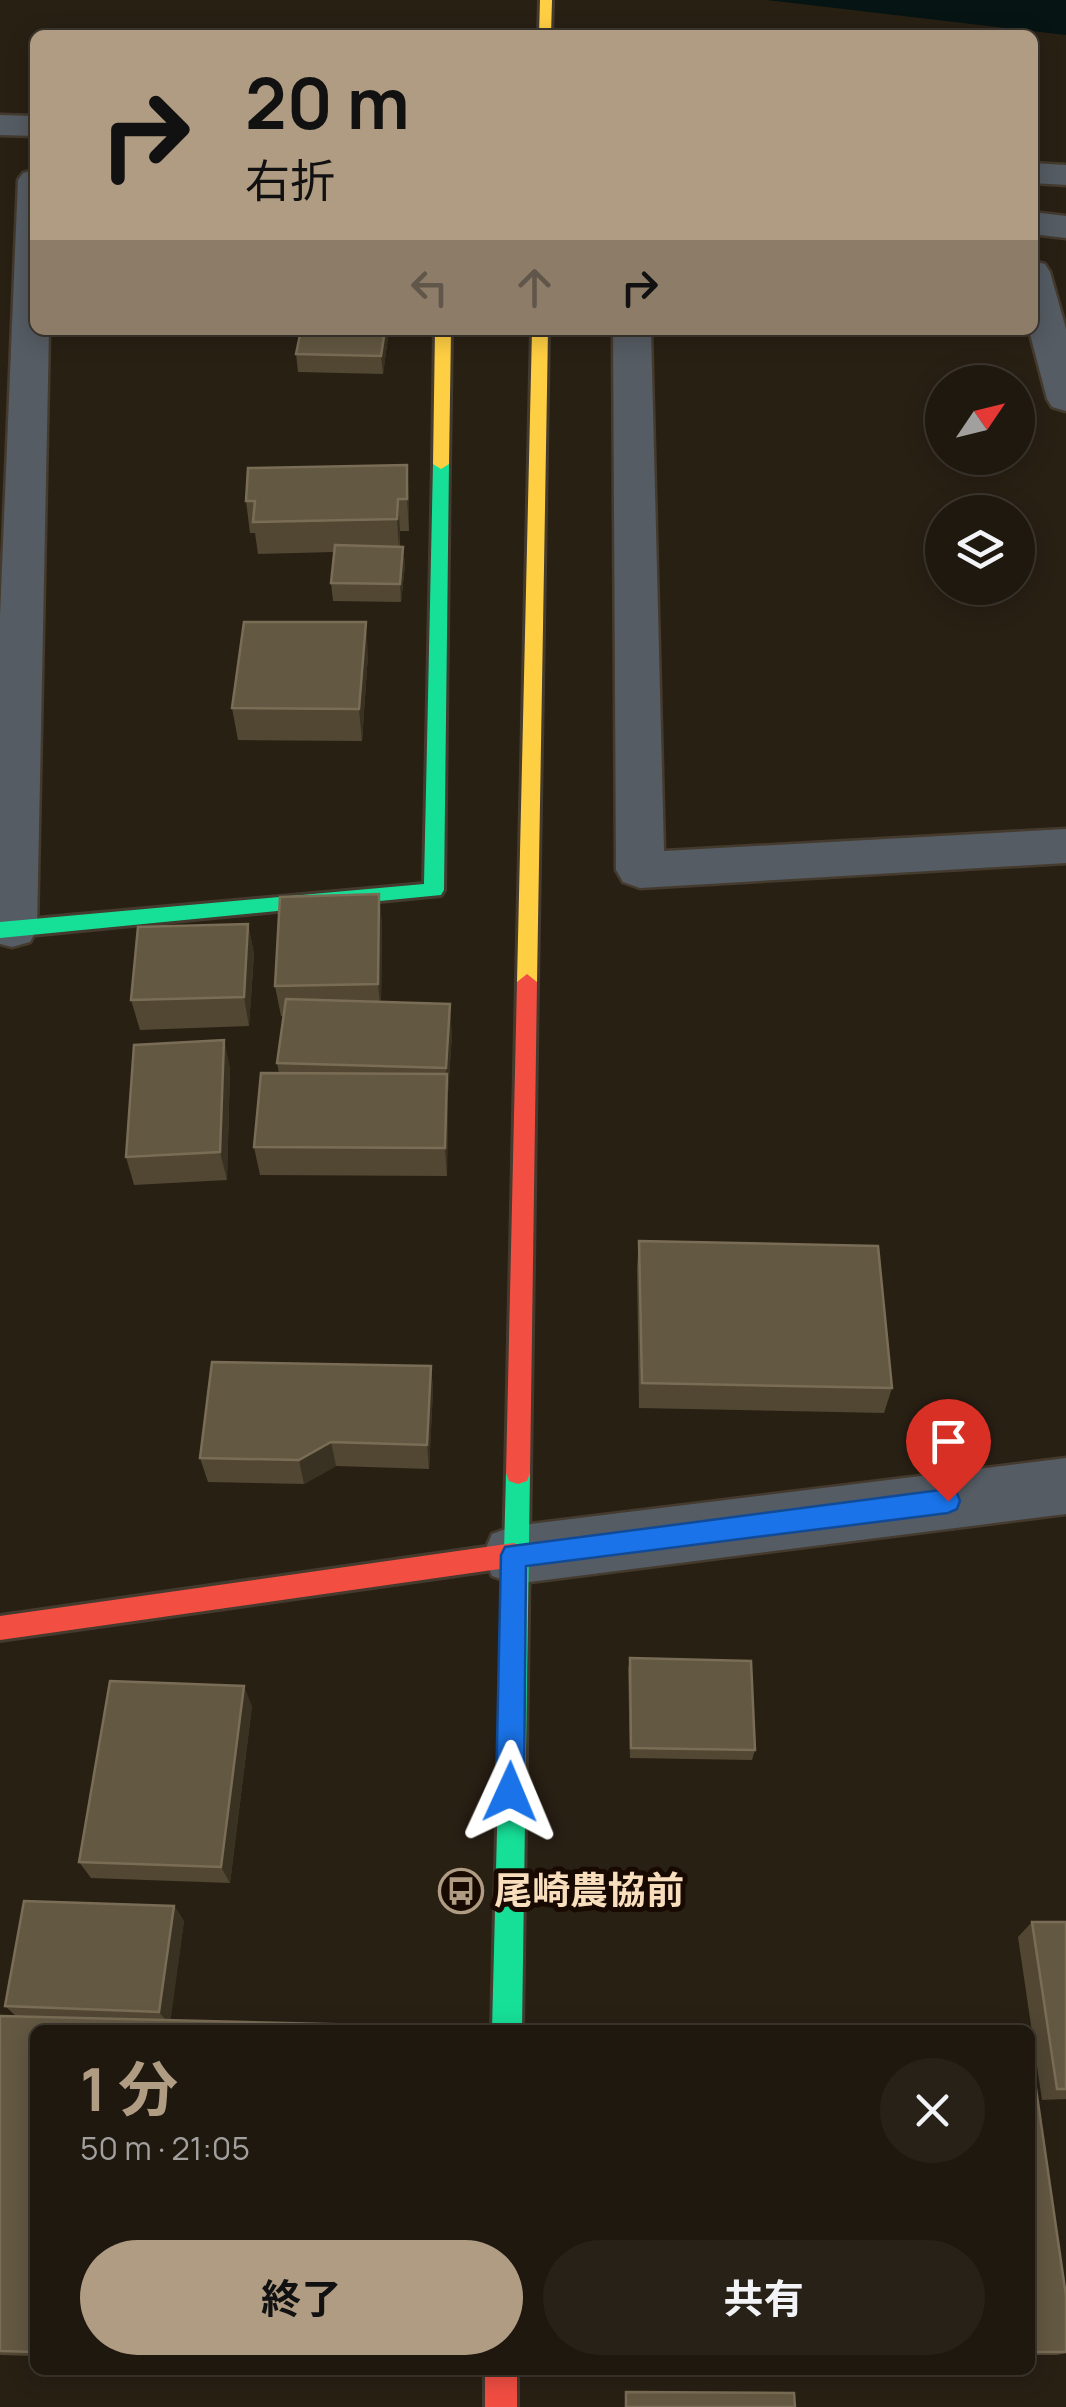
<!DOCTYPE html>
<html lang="ja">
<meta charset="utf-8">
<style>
body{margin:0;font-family:Manrope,"Noto Sans JP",sans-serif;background:#272118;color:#f1f3f6;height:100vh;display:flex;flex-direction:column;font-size:38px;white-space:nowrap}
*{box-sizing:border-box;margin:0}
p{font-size:32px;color:#a1a09e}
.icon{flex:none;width:55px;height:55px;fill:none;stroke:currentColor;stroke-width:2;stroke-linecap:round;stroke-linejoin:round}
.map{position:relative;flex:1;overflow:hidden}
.side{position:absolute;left:30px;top:2025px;width:1005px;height:350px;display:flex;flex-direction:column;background:#1f180f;border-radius:15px;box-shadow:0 5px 25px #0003,0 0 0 2px #3c372f}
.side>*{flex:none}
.guide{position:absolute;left:30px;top:30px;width:1008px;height:305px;border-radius:15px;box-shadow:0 5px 25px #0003,0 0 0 2px #3c372f;background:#b09c82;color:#111;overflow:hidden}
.needle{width:65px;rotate:55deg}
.buttons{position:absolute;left:925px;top:365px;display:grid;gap:20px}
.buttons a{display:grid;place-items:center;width:110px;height:110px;border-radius:50%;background:#1f180f;box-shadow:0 5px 25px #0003,0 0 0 2px #3c372f;font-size:50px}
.pin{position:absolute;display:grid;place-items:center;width:85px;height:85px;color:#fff;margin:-102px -42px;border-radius:50% 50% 50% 0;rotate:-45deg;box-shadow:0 0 10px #0007}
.pin .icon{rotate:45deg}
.me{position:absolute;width:110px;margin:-55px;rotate:1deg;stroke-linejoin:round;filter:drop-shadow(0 0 8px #0008)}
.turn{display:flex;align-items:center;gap:35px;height:210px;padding:0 50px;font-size:45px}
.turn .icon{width:130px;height:130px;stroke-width:2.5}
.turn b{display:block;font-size:70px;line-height:85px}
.lanes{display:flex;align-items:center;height:95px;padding:0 50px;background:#0003;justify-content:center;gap:50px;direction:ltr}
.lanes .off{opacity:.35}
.round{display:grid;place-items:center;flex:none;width:105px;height:105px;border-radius:52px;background:#272118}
.head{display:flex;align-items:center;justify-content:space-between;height:170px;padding:0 50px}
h1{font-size:60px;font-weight:700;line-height:75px;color:#b09c82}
.action{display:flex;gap:20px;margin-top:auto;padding:20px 50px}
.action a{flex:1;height:115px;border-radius:60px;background:#b09c82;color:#111;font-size:40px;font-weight:700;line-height:115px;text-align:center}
.action a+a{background:#272118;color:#f1f3f6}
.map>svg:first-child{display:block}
.water{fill:#061513}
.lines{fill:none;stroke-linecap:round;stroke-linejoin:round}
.street-casing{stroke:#443a2e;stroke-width:5}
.fast-casing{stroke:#443a2e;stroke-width:6}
.slow-casing{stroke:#443a2e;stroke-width:6}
.jam-casing{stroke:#443a2e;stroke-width:6}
.street{fill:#565c63;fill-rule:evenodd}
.fast{fill:#16e098;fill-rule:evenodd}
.slow{fill:#ffcf43;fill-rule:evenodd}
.jam{fill:#f24e42;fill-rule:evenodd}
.wall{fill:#514733}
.shaded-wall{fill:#393121}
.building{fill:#635842;stroke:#7a6d56;stroke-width:2.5}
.route{fill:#1a73e8;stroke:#114b97;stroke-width:2.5}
.labels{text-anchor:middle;stroke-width:10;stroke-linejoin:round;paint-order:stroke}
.near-poi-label{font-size:38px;font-weight:bold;fill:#f9debe;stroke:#180a00;text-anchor:start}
</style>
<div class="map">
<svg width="1066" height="2407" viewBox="0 0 1066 2407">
<rect width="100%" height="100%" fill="#292014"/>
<path class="water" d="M767 0H1066V35Z"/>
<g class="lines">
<defs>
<path id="street" d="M0 115 35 116V136L0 135Z
M1032 163 1066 165V185L1032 183Z
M35 170V330H49L37 929 30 942 12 947 0 944V616L18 180 23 173Z
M1032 212 1066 216V238L1032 234Z
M1032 261 1045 264 1050 272 1066 329V411L1052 407 1047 399 1029 330H1032Z
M613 330H651L664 851 1066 829V863L640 888 623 882 616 870Z
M1066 1458V1514L514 1584 492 1576 483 1555 492 1534 514 1526Z"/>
<path id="fast" d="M441 459 449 464 444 890 441 895 0 938V922L424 884 433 464Z
M518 1462 527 1465 530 1473 522 2030H492L506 1473 509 1465Z"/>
<path id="slow" d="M540 0H552L551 35H539Z
M435 330H451L449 464 441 469 433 464Z
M532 330H548L537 982 527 990 517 982Z"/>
<path id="jam" d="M527 974 537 982 530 1473 527 1481 518 1484 509 1481 506 1473 517 982Z
M514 1543 523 1547 527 1555 523 1563 514 1567 0 1640V1616Z
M485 2370H517V2407H485Z"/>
</defs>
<use href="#street" class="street-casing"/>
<use href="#fast" class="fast-casing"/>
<use href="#slow" class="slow-casing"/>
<use href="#jam" class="jam-casing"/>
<use href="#street" class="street"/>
<use href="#fast" class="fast"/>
<use href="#slow" class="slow"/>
<use href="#jam" class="jam"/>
</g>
<path class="wall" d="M385 330H389L383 374 298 372 296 354Z
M409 497V531H400V547H403L405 565 401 602 333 601 331 583 334 552 258 554 255 533H250L246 501Z
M368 654 362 741 238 740 232 708Z
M379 894 382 925 381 1002 452 1034 448 1093 447 1176 260 1175 254 1147 279 1073 277 1063 283 1016H281L275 986Z
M248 924 254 954 249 1026 140 1030 131 1000Z
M224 1040 230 1069 227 1180 134 1185 126 1157Z
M639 1241 892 1388 884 1413 639 1408 637 1268Z
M431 1366 433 1391 429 1469 336 1466 304 1484 208 1482 200 1458Z
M630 1658 755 1750 752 1760 630 1758 628 1669Z
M252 1706 230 1883 91 1878 79 1862Z
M174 1906 184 1921 170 2020 409 2026 410 2030H35V2356L0 2355V2016L17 2017 5 2006Z
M1032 1922H1066V2099L1042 2100 1018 1937Z
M1030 2047 1066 2296V2353L1057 2355H1030Z"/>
<path class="shaded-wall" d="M385 330H389L383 374 381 356Z
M407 465 409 497V531L407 499Z
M398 499 400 531 399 551 397 519Z
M403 547 405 565 401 602 400 584Z
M366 622 368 654 362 741 359 709Z
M379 894 382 925 381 1013 378 984Z
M248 924 254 954 249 1026 244 997Z
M450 1004 452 1034 448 1093 447 1176 445 1148 446 1068Z
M224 1040 230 1069 227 1180 220 1152Z
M431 1366 433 1391 429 1469 427 1445Z
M331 1442 336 1466 304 1484 299 1460Z
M244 1686 252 1706 230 1883 221 1867Z
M174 1906 184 1921 170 2025 159 2012Z"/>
<path class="building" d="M301 330H385L381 356 296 354Z
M407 465V499H398L397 519 253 522 255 501H246L248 468Z
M335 545 403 547 400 584 331 583Z
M244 622H366L359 709 232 708Z
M379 894 378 984 275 986 280 897Z
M248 924 244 997 131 1000 138 927Z
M286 999 450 1004 446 1068 277 1063Z
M224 1040 220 1152 126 1157 134 1045Z
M261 1073 447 1074 445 1148 254 1147Z
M639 1241 878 1246 892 1388 642 1383Z
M212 1362 431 1366 427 1445 331 1442 299 1460 200 1458Z
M630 1658 751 1661 755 1750 631 1748Z
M110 1681 244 1686 221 1867 79 1862Z
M24 1901 174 1906 159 2012 5 2006Z
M1032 1922H1066V2089H1057Z
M0 2016 409 2026V2030H35V2352L0 2351Z
M1030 2047 1066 2296V2352H1030Z
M626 2392 794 2393 795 2407H626Z"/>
<path class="route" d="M948 1489 957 1493 960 1501 957 1509 948 1513 526 1566 524 1792 520 1802 510 1806 500 1802 496 1792 501 1555 505 1547Z"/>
<defs>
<symbol id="bus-ring" viewBox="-11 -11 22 22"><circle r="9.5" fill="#180a00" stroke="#b09c82" stroke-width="1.5"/><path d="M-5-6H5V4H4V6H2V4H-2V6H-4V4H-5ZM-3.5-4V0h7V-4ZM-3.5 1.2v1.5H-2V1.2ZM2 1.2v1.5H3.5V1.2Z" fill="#b09c82"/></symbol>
</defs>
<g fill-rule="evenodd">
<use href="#bus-ring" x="436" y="1866" width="50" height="50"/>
</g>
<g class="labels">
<g class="near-poi-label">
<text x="494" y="1904">尾崎農協前</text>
</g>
</g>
</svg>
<div class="buttons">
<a><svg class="needle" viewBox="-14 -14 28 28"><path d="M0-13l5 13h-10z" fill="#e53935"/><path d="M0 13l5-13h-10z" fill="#a1a09e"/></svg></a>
<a><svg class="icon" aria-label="layers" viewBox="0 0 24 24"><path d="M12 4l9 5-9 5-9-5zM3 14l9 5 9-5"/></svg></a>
</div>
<div class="pin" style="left:948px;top:1501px;background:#d93025"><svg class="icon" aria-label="arrive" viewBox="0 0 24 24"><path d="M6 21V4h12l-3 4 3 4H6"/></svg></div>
<svg class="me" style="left:510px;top:1792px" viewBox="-20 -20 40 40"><path d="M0-17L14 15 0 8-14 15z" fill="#1a73e8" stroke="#fff" stroke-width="4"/></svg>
<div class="guide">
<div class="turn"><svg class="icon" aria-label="right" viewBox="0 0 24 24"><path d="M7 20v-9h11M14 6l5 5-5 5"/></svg><div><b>20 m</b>右折</div></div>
<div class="lanes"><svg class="icon off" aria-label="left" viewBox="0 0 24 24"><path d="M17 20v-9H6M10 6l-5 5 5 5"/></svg><svg class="icon off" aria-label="ahead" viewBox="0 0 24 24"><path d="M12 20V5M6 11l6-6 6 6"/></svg><svg class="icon" aria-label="right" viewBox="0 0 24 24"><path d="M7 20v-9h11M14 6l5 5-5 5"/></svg></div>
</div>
<section class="side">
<div class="head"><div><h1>1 分</h1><p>50 m · 21:05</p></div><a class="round"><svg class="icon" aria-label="close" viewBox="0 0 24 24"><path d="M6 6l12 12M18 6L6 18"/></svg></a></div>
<div class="action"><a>終了</a><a>共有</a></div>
</section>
</div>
